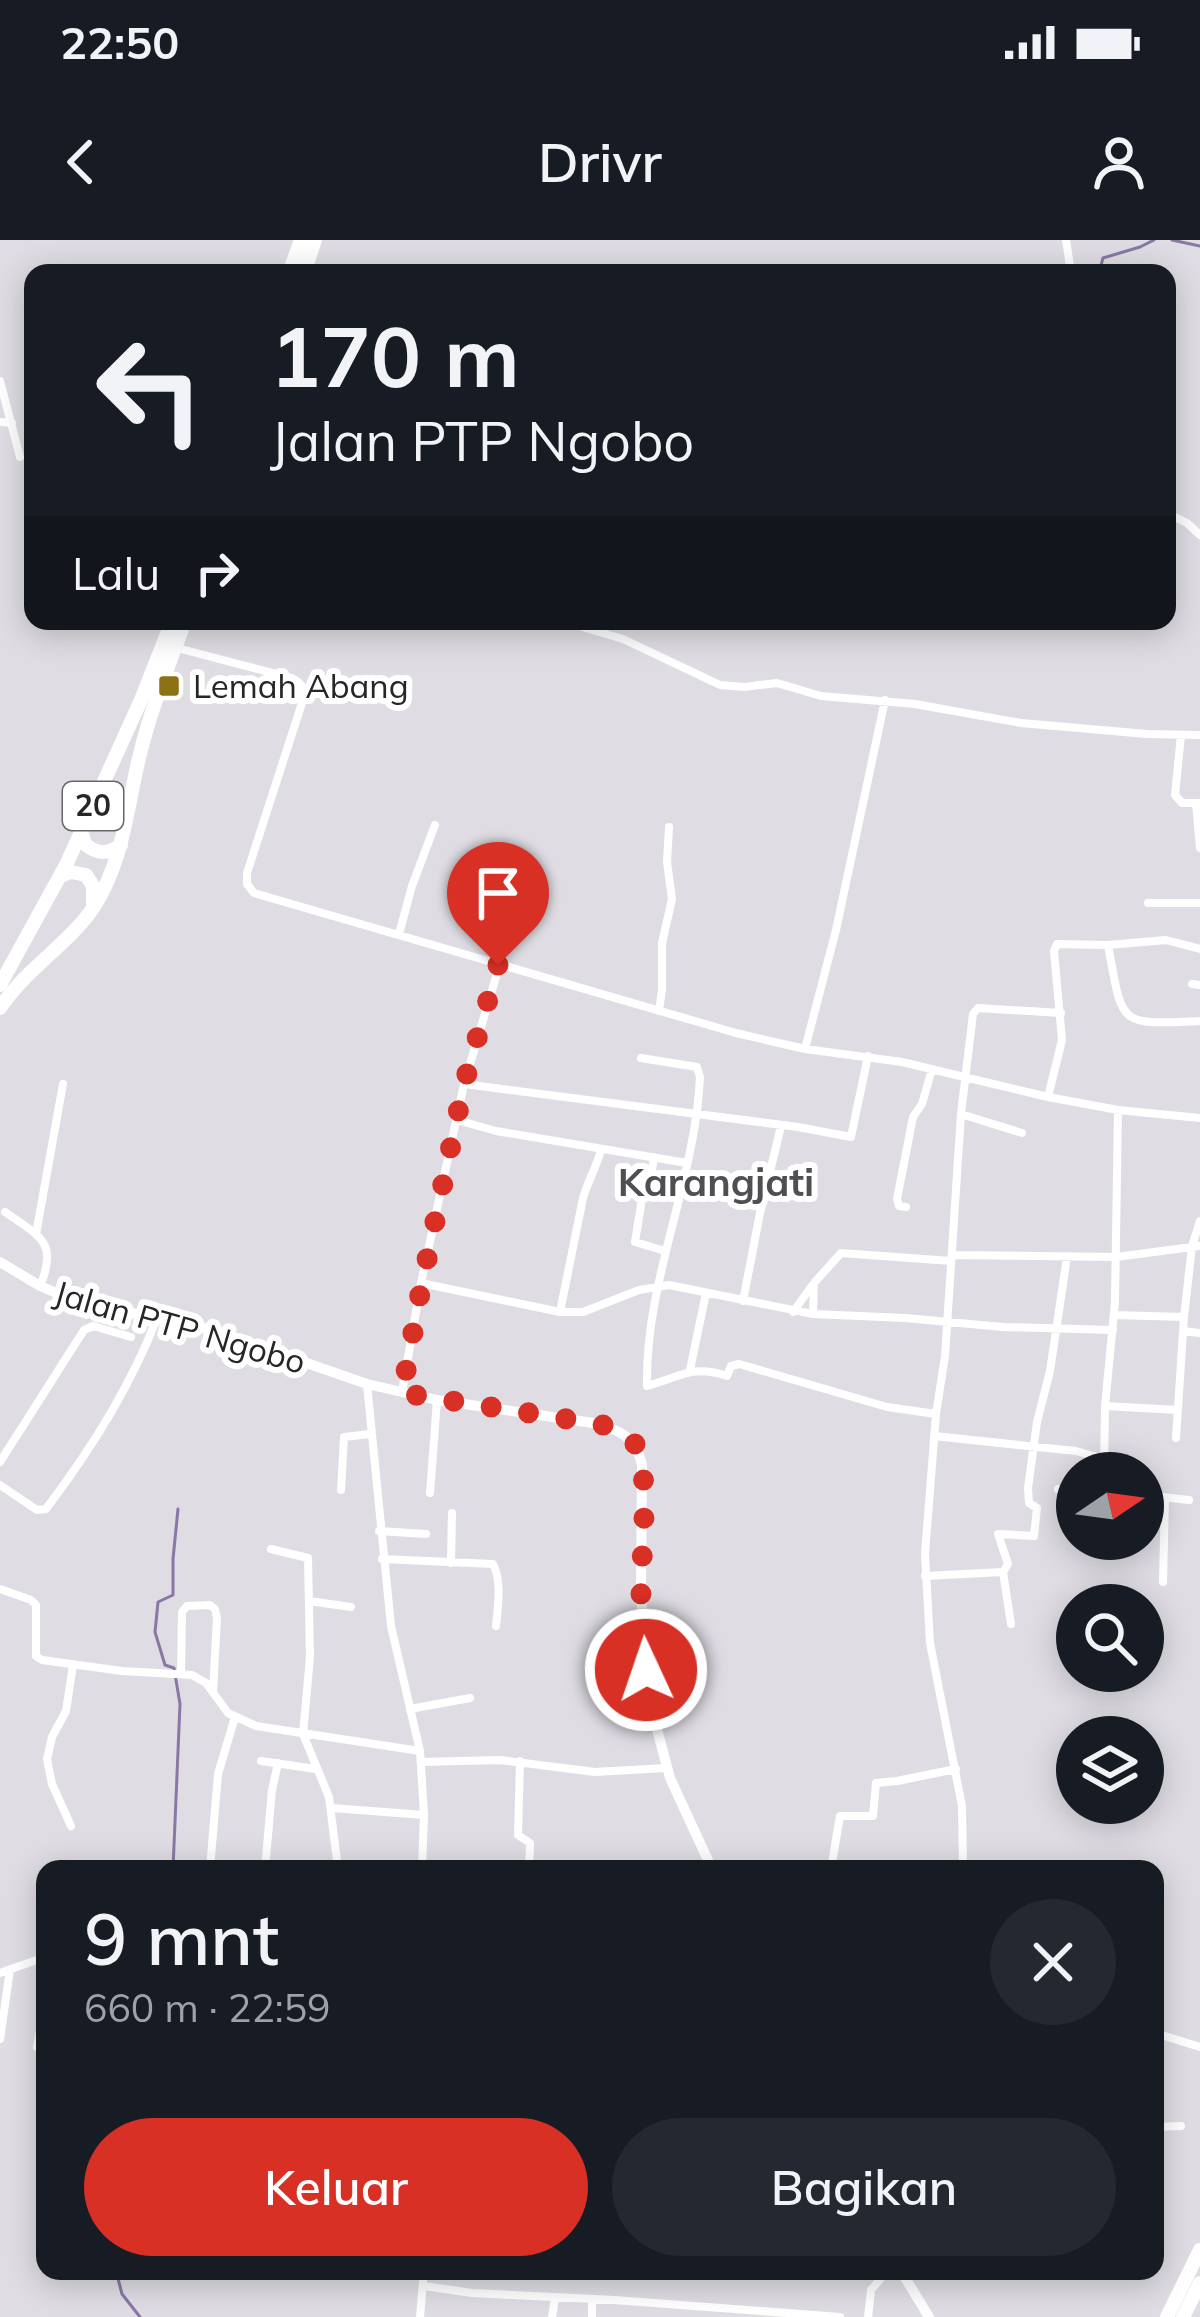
<!DOCTYPE html>
<html lang="id">
<meta charset="utf-8">
<style>
body{margin:0;font-family:Mulish,sans-serif;background:#242831;color:#f1f3f6;height:100vh;display:flex;flex-direction:column;font-size:45px;white-space:nowrap}
*{box-sizing:border-box;margin:0}
p{font-size:39px;color:#9ea1a6}
.icon{flex:none;width:66px;height:66px;fill:none;stroke:currentColor;stroke-width:2;stroke-linecap:round;stroke-linejoin:round}
.map{position:relative;flex:1;overflow:hidden}
.drawer{position:absolute;left:36px;top:1620px;width:1128px;height:420px;display:flex;flex-direction:column;background:#171b24;border-radius:24px;box-shadow:0 6px 30px #0003}
.drawer>*{flex:none}
.hud{position:absolute;left:24px;top:24px;width:1152px;height:366px;border-radius:24px;box-shadow:0 6px 30px #0003;background:#171b24;color:#f1f3f6;overflow:hidden}
.needle{width:78px;rotate:77deg}
.controls{position:absolute;left:1056px;top:1212px;display:grid;gap:24px}
.controls a{display:grid;place-items:center;width:108px;height:108px;border-radius:50%;background:#171b24;box-shadow:0 6px 30px #0003;font-size:60px}
.pin{position:absolute;display:grid;place-items:center;width:102px;height:102px;color:#fff;margin:-123px -51px;border-radius:50% 50% 50% 0;rotate:-45deg;box-shadow:0 0 12px #0007}
.pin .icon{rotate:45deg}
.me{position:absolute;width:132px;margin:-66px;rotate:357deg;stroke-linejoin:round;filter:drop-shadow(0 0 9px #0008)}
.turn{display:flex;align-items:center;gap:42px;height:252px;padding:0 48px;font-size:54px}
.turn .icon{width:156px;height:156px;stroke-width:2.5}
.turn b{display:block;font-size:84px;line-height:102px}
.then{display:flex;align-items:center;height:114px;padding:0 48px;background:#0003;gap:24px;font-size:45px}
.round{display:grid;place-items:center;flex:none;width:126px;height:126px;border-radius:63px;background:#242831}
.headline{display:flex;align-items:center;justify-content:space-between;height:204px;padding:0 48px}
h1{font-size:72px;font-weight:600;line-height:90px}
.action{display:flex;gap:24px;margin-top:auto;padding:24px 48px}
.action a{flex:1;height:138px;border-radius:72px;background:#d93025;color:#fff;font-size:48px;font-weight:600;line-height:138px;text-align:center}
.action a+a{background:#242831;color:#f1f3f6}
.status{display:flex;justify-content:space-between;align-items:center;height:84px;padding:0 60px;background:#171b24;direction:ltr}
.status svg{height:33px;fill:currentColor}
header{display:flex;justify-content:space-between;align-items:center;height:156px;padding:0 48px;background:#171b24;font-size:54px;font-weight:600}
.map>svg:first-child{display:block}
.lines{fill:none;stroke-linecap:round;stroke-linejoin:round}
.stream{stroke:#8977a6;stroke-width:3}
.minor{stroke:#fff;stroke-width:8}
.secondary{stroke:#fff;stroke-width:10}
.trunk{stroke:#fff;stroke-width:14}
.motorway{stroke:#fff;stroke-width:14}
.route{stroke:#d93025;stroke-width:21;stroke-dasharray:0 37.8}
.poi-dot{fill:#8c7215;stroke:#fff;stroke-width:4.5}
.labels{text-anchor:middle;stroke-width:12;stroke-linejoin:round;paint-order:stroke}
.shield{fill:#fff;stroke:#676668;stroke-width:3}
.shield-label{font-size:30px;font-weight:bold;fill:#262527}
.poi-label{font-size:33px;fill:#262527;stroke:#fff;text-anchor:start}
.street-label{font-size:33px;fill:#262527;stroke:#fff}
.quarter-label{font-size:39px;font-weight:bold;fill:#504e53;stroke:#fff}
</style>
<div class="status"><b>22:50</b><svg viewBox="0 0 49 12"><path d="M0 12V9h3v3zM5 12V6h3v6zM10 12V3h3v9zM15 12V0h3v12zM26 1h20v11H26zM47 4h2v5h-2z"/></svg></div>
<header><svg class="icon" aria-label="back" viewBox="0 0 24 24"><path d="M15 5l-7 7 7 7"/></svg>Drivr<svg class="icon" aria-label="person" viewBox="0 0 24 24"><circle cx="12" cy="8" r="4"/><path d="M4 21q1-7 8-7t8 7"/></svg></header>
<div class="map">
<svg width="1200" height="2077" viewBox="0 0 1200 2077">
<rect width="100%" height="100%" fill="#dfdde3"/>
<g class="lines">
<path class="stream" d="M1172 0 1200 6
M1099 33 1103 18 1140 7 1154 0
M173 1629 180 1464 174 1428 165 1425 155 1392 158 1362 173 1355V1319L178 1269
M116 2031 122 2054 140 2077"/>
<path class="minor" d="M1066 0 1071 33
M0 141 20 217
M0 182 12 183
M1167 273 1187 283 1200 295
M562 381 623 399 720 445 744 447 777 443 821 456 915 464 1021 483 1147 494 1200 495
M177 408 292 438C304 444 305 450 302 463L247 633V644L254 653 736 793 805 809 902 822 1048 857 1118 870 1200 878
M1181 495 1175 555 1182 563H1200
M1196 563 1200 608
M1148 663H1200
M399 694 412 646 435 585
M1108 705C1123 786 1117 785 1200 781
M1192 744 1200 745
M659 771 662 750V703L672 659 667 622 669 587
M805 809 836 690 885 460
M641 818 697 827 700 837C695 943 645 1040 647 1146 680 1137 692 1124 727 1136L731 1126 739 1124 887 1167 936 1174
M464 844 798 887 851 897 868 816
M1048 857 1062 800 1054 711 1057 704 1108 705 1166 700 1200 709
M961 874 1022 893
M457 880 496 891 687 923
M654 917 650 943 642 959 635 1002 665 1011
M906 967 899 966 897 959 913 877 922 864 932 829
M5 972C39 996 59 1002 40 1046
M36 994 63 844
M952 1015 1116 1017 1200 1006
M421 1043 560 1072H583L639 1050 669 1045 813 1074 905 1078 1003 1087 1113 1090
M743 1061 760 973 781 886
M560 1072 583 958C588 941 596 928 601 910
M793 1072 814 1043 841 1013 951 1021
M813 1074 814 1044
M1114 1075 1184 1077
M1183 1091 1200 1093
M690 1130 706 1053
M367 1144 391 1386 420 1511 424 1575 422 1629
M402 1152 421 1043 464 844 519 660
M1105 1166 1178 1170
M934 1196 1076 1211 1104 1219
M1176 1198 1184 1077 1192 1006 1200 981
M0 1222 84 1090 93 1086 131 1097
M1104 1233 1105 1166 1115 1062 1118 870
M0 1245 37 1270 46 1269C90 1211 131 1146 157 1078
M1058 1249 1077 1250
M341 1250 344 1197 370 1194
M430 1253 437 1160
M1143 1255 1189 1260
M379 1291 426 1294
M271 1309 308 1318 310 1417 303 1494 329 1557 338 1629
M382 1319 493 1324C502 1341 498 1366 496 1386
M451 1323 452 1273
M1003 1332 1011 1384
M925 1336 1003 1332 1008 1324 998 1294 1034 1296 1037 1268 1029 1263 1028 1248 1037 1182 1050 1131 1067 1017
M1163 1342 1165 1257
M0 1349 31 1360 36 1365V1416L42 1420 122 1431 192 1435 206 1443 228 1473 256 1486 420 1511
M309 1361 351 1367
M181 1434 182 1372 187 1366 210 1365 215 1369 217 1378 213 1452
M410 1469 470 1458
M261 1521 316 1529
M520 1521 518 1595 530 1603 529 1629
M421 1522 500 1520 595 1532 666 1528
M332 1568 424 1575
M71 1586 52 1544 47 1519 52 1497 66 1471 73 1425
M210 1629 218 1534 235 1477
M265 1629 272 1550 278 1523
M831 1629 840 1576H873L876 1543 897 1541 956 1529
M963 1629 962 1566 930 1403 925 1314 936 1174 945 1116 961 874 973 774 978 768 1061 773
M0 1733 45 1717
M1155 1793 1200 1807
M0 1799 10 1730
M37 1807 45 1764
M1155 1887 1181 1886
M424 2046 472 2053 614 2060 840 2077
M420 2077 424 2031
M552 2077 555 2058
M592 2077V2059
M868 2077 871 2050 887 2031"/>
<path class="secondary" d="M0 1022 40 1046 75 1061 212 1090 367 1144 437 1160 593 1183C619 1189 636 1197 642 1225L641 1356 650 1463 670 1538 712 1629
M901 2031 929 2077"/>
<path class="trunk" d="M289 33 301 0
M304 33 315 0
M81 591 85 604C98 615 108 614 121 605
M60 636 71 632 86 635 93 646V667
M0 745 67 623 141 460 172 381
M0 768C27 727 70 704 95 665 124 619 127 566 140 514 151 468 169 425 185 381"/>
<path class="motorway" d="M1167 2077 1200 2010
M1183 2077 1200 2043"/>
</g>
<g class="lines">
<path class="route" d="M498 725 464 844 422 1043 402 1153 593 1183C609 1186 625 1190 635 1204 652 1229 640 1321 641 1355 642 1380 644 1405 646 1430"/>
</g>
<rect class="poi-dot" x="157" y="434" width="24" height="24" rx="6"/>
<g class="labels">
<rect class="shield" x="63" y="542" width="60" height="48" rx="9"/>
<g class="shield-label">
<text x="93" y="576">20</text>
</g>
<g class="poi-label">
<text x="193" y="458">Lemah Abang</text>
</g>
<g class="street-label">
<text transform="translate(180 1087) rotate(16)" y="12">Jalan PTP Ngobo</text>
</g>
<g class="quarter-label">
<text x="716" y="956">Karangjati</text>
</g>
</g>
</svg>
<div class="controls">
<a><svg class="needle" viewBox="-14 -14 28 28"><path d="M0-13l5 13h-10z" fill="#e53935"/><path d="M0 13l5-13h-10z" fill="#9ea1a6"/></svg></a>
<a><svg class="icon" aria-label="search" viewBox="0 0 24 24"><circle cx="10" cy="10" r="6"/><path d="M15 15l6 6"/></svg></a>
<a><svg class="icon" aria-label="layers" viewBox="0 0 24 24"><path d="M12 4l9 5-9 5-9-5zM3 14l9 5 9-5"/></svg></a>
</div>
<div class="pin" style="left:498px;top:725px;background:#d93025"><svg class="icon" aria-label="arrive" viewBox="0 0 24 24"><path d="M6 21V4h12l-3 4 3 4H6"/></svg></div>
<svg class="me" style="left:646px;top:1430px" viewBox="-20 -20 40 40"><circle r="17" fill="#d93025" stroke="#fff" stroke-width="3"/><path d="M0-11L8 9 0 5-8 9z" fill="#fff"/></svg>
<div class="hud">
<div class="turn"><svg class="icon" aria-label="left" viewBox="0 0 24 24"><path d="M17 20v-9H6M10 6l-5 5 5 5"/></svg><div><b>170 m</b>Jalan PTP Ngobo</div></div>
<div class="then">Lalu<svg class="icon" aria-label="right" viewBox="0 0 24 24"><path d="M7 20v-9h11M14 6l5 5-5 5"/></svg></div>
</div>
<section class="drawer">
<div class="headline"><div><h1>9 mnt</h1><p>660 m · 22:59</p></div><a class="round"><svg class="icon" aria-label="close" viewBox="0 0 24 24"><path d="M6 6l12 12M18 6L6 18"/></svg></a></div>
<div class="action"><a>Keluar</a><a>Bagikan</a></div>
</section>
</div>
